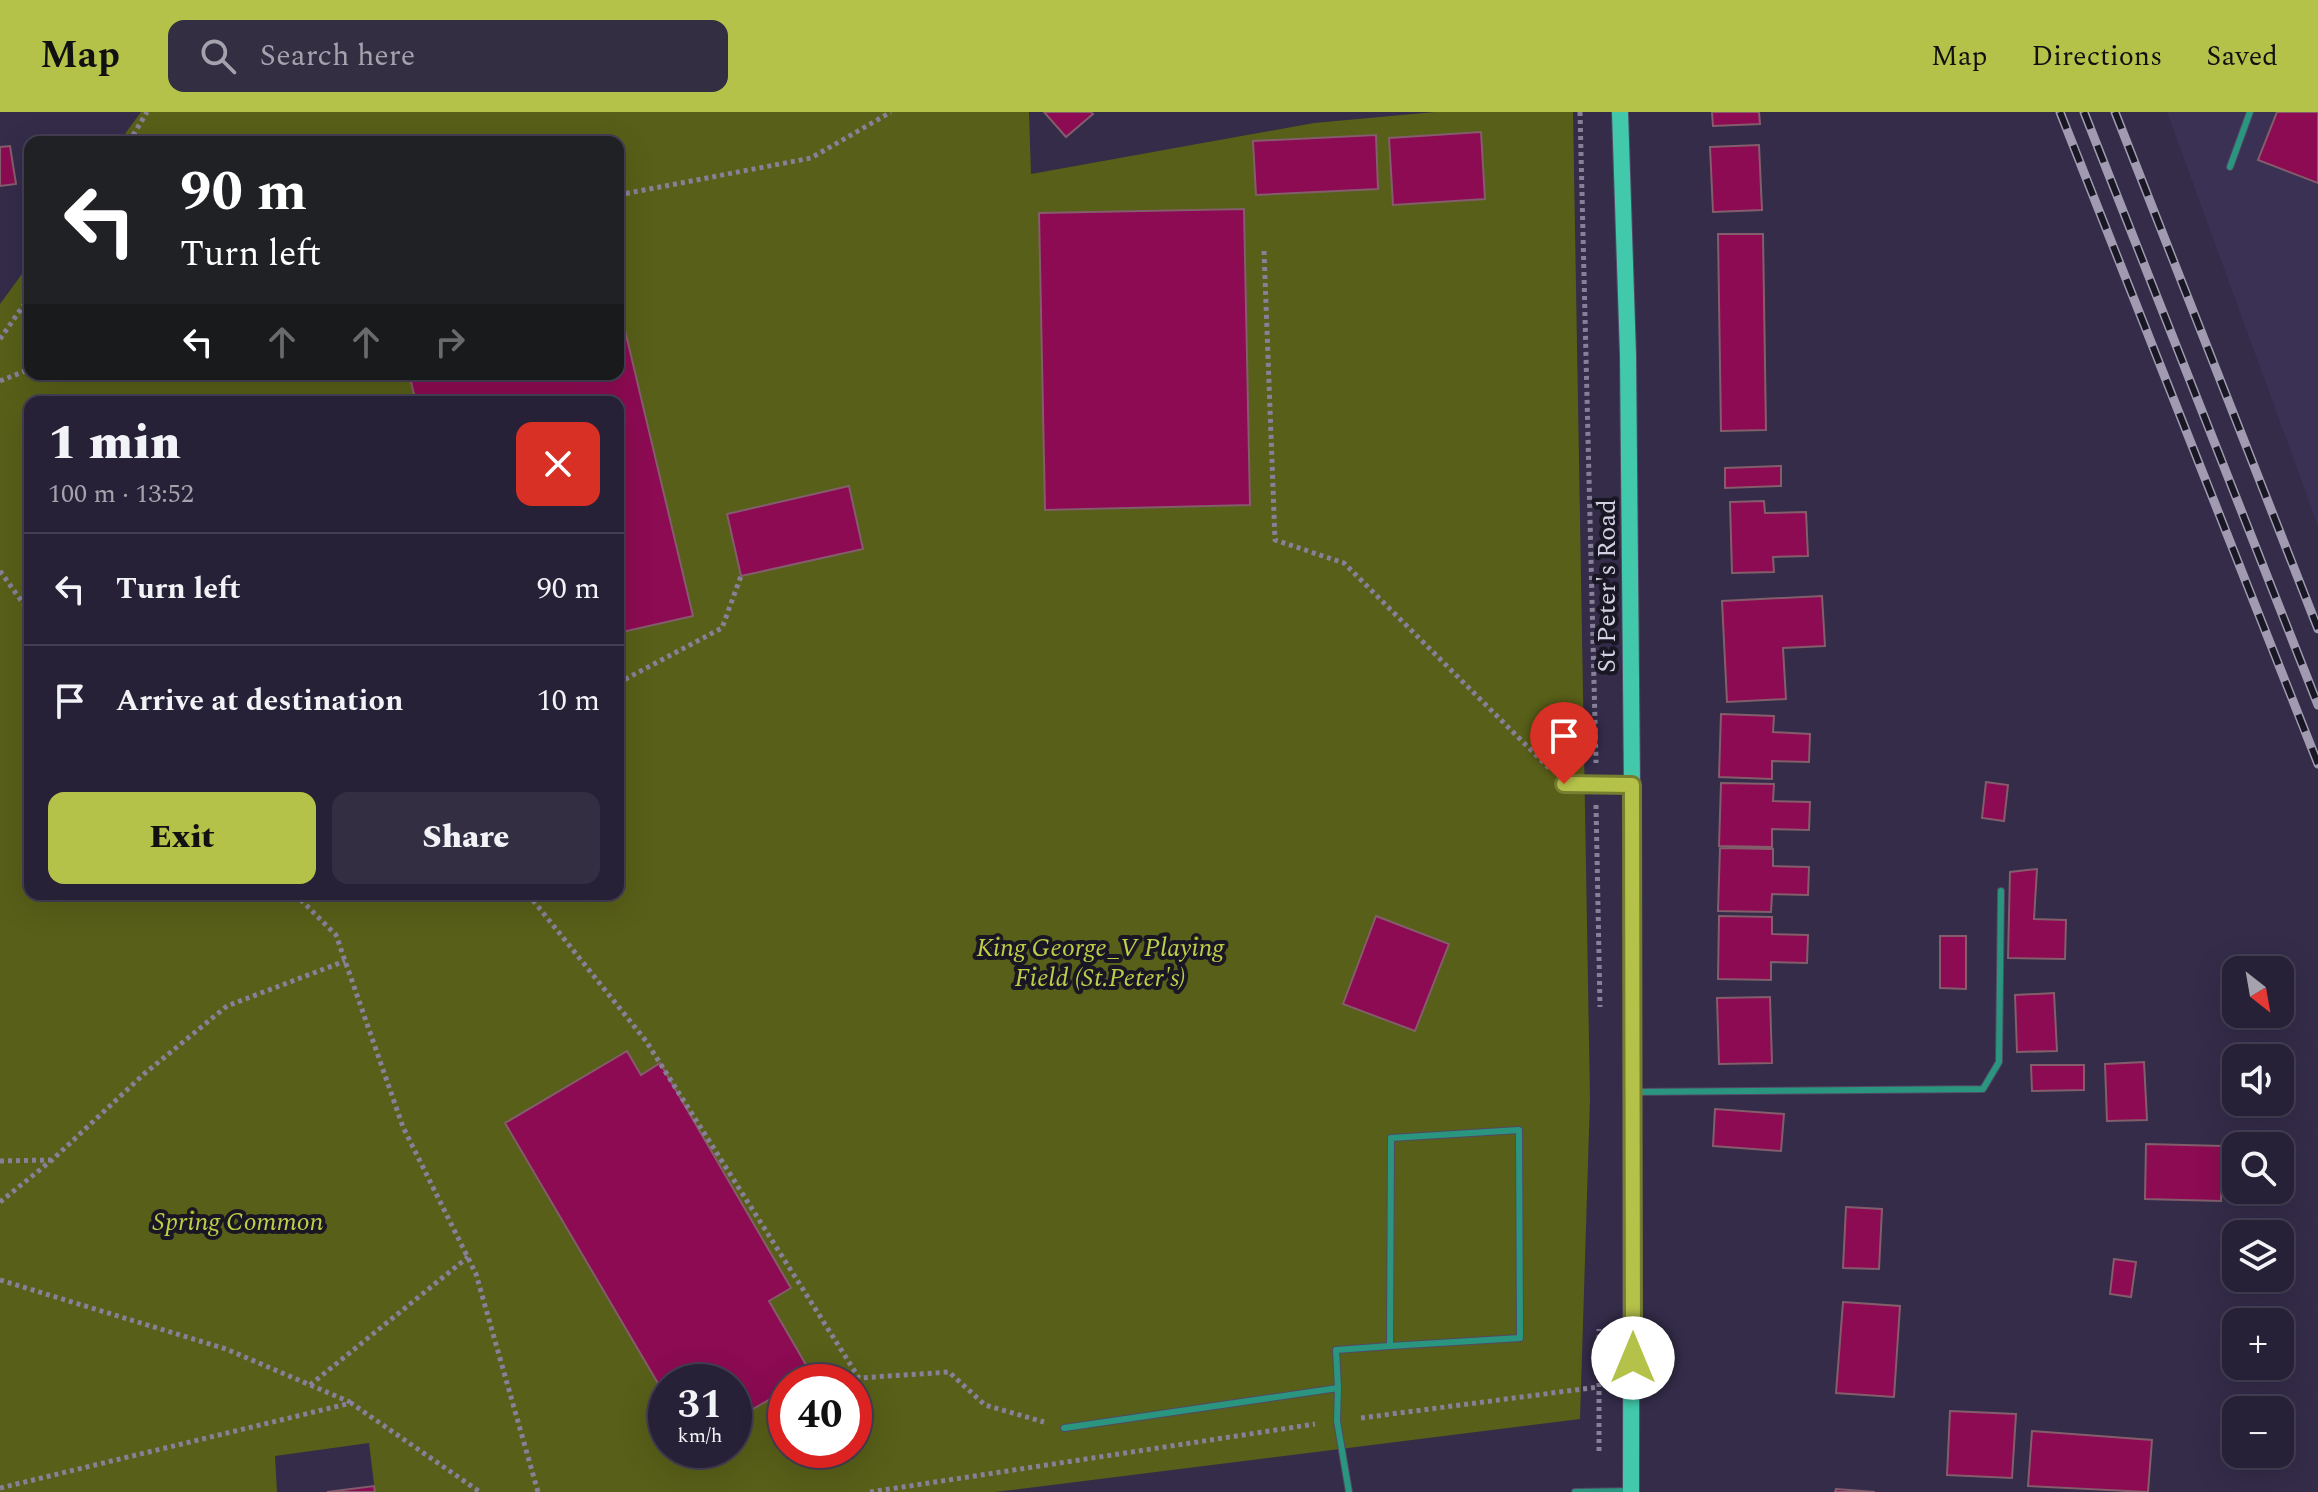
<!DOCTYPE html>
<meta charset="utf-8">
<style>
body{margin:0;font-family:Spectral,serif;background:#332e42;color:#f1f3f6;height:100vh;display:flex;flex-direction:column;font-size:30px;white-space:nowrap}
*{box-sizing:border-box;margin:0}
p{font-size:26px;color:#a4a3ad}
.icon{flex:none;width:44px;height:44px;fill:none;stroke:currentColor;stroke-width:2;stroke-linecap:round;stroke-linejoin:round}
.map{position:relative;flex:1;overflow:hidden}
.side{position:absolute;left:24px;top:284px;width:600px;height:504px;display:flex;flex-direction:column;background:#272137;border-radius:16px;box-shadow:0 8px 32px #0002,0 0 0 2px #433e52}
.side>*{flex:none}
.guide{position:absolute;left:24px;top:24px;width:600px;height:244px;border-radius:16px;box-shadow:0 8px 32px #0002,0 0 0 2px #433e52;background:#202124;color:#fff;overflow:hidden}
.needle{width:52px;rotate:149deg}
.controls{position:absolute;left:2222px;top:844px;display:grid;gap:16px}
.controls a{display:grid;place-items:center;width:72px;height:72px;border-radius:16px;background:#272137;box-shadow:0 8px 32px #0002,0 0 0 2px #433e52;font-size:40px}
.speed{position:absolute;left:648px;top:1252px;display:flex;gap:16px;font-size:40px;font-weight:700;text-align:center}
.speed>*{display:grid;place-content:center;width:104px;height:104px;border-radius:50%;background:#272137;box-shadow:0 8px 32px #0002,0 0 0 2px #433e52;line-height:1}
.speed small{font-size:20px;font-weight:400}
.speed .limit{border:12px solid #d22;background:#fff;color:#111}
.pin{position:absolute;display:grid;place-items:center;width:68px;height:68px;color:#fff;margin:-82px -34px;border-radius:50% 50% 50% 0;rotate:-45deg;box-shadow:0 0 8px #0007}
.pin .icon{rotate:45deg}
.me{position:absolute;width:88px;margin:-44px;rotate:0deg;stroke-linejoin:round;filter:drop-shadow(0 0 6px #0008)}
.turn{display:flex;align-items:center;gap:28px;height:168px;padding:0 24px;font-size:36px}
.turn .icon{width:104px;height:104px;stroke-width:2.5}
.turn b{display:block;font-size:56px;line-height:68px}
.lanes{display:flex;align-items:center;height:76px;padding:0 24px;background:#0003;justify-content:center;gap:40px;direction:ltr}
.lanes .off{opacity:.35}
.round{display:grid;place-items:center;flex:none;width:84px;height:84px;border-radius:16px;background:#332e42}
.headline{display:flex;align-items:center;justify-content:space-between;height:136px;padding:0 24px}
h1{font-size:48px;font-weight:800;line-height:60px}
.button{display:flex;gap:16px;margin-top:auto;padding:16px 24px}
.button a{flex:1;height:92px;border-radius:16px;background:#b5c24a;color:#111;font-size:32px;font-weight:800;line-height:92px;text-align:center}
.button a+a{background:#332e42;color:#f1f3f6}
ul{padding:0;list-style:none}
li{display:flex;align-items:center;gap:24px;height:112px;padding:0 24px;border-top:2px solid #433e52}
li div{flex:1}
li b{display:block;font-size:30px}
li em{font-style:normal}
header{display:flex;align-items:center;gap:48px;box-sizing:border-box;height:112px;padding:0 40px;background:#b5c24a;color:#111}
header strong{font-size:38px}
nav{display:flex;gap:44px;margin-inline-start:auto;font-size:28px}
.search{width:560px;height:72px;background:#332e42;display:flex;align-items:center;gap:20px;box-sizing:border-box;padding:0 28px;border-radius:16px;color:#a4a3ad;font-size:30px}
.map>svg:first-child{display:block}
.built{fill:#3a3155}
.green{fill:#585f18;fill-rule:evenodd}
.building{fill:#8c0b52;stroke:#835d6b;stroke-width:2}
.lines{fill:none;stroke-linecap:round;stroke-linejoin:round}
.lane-casing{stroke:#514965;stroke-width:8}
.secondary-casing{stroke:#514965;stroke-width:18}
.path{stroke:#868198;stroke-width:5;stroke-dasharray:4 4;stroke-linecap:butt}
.lane{stroke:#2a967f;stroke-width:6}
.secondary{stroke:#42c9ab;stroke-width:16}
.rail-casing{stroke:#a09bb1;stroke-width:9}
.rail{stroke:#1a1724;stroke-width:6;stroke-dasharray:18;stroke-linecap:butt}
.route-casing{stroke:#767e30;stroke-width:20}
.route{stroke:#b5c24a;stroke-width:14}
.labels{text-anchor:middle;stroke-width:8;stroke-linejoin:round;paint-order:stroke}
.street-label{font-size:26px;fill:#d3cfe2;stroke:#1a1724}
.park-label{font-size:26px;font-style:italic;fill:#c0ce45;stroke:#1a1724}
</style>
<header>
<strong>Map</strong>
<div class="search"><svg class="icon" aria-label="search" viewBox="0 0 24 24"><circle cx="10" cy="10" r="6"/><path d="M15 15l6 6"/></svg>Search here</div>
<nav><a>Map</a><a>Directions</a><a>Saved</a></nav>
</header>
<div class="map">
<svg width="2318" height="1380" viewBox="0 0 2318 1380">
<rect width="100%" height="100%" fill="#342c49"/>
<path class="built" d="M2167 0H2318V414Z"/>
<path class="green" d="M141 0H1029L1031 62 1314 11 1435 0H1573L1590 987 1580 1307 995 1380H375L369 1331 275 1344 277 1380H0V192L30 151V262H618V30H119ZM30 290H618V782H30ZM666 1270H734V1338H666ZM786 1270H854V1338H786Z"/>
<path class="building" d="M1044 0H1091L1093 2 1066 25Z
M1712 0H1759L1760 12 1713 14Z
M2277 0H2318V71L2258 48Z
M1481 20 1485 87 1393 93 1389 26Z
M1376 23 1378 77 1256 83 1253 29Z
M1759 33 1762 98 1713 100 1710 35Z
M10 34 16 72 0 74V35Z
M1244 97 1250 393 1045 398 1039 101Z
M1718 122H1763L1766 318 1721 319Z
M619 193 693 504 618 521V290H416L409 262H618Z
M1781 354V374L1725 376V356Z
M849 374 863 437 741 464 727 402Z
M1764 389 1765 401 1806 400 1808 444 1773 445 1774 460 1732 461 1730 390Z
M1822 484 1825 534 1783 536 1786 587 1727 590 1722 489Z
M1721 602 1774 604 1773 620 1810 622 1809 650 1772 649V667L1719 665Z
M1986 670 2008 673 2004 709 1982 706Z
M1721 671 1774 672 1773 689 1810 690 1809 718 1772 717V735L1719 734Z
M1720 736 1773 737V754L1809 755 1808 783 1772 782 1771 800 1718 799Z
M2037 757 2034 807 2066 808 2065 847 2008 846 2010 760Z
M1376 804 1449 832 1415 919 1343 892Z
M1719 804 1772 805V822L1808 823 1807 851 1771 850V868L1718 867Z
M1940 824H1966V877L1940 876Z
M2054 881 2057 939 2017 940 2015 883Z
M1770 885 1772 951 1719 952 1717 886Z
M627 939 641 963 660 951 791 1176 769 1189 812 1263 799 1270H786V1278L734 1308V1270H666V1285L505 1011Z
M2144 950 2147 1008 2107 1009 2105 952Z
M2031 953H2084V978L2032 979Z
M1715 997 1784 1002 1781 1039 1713 1034Z
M2146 1032 2223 1034 2221 1089 2145 1087Z
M1846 1095 1882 1097 1879 1157 1843 1156Z
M2114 1147 2136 1150 2131 1185 2110 1182Z
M1843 1190 1900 1194 1894 1285 1836 1281Z
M1950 1299 2016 1302 2012 1366 1947 1363Z
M2032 1319 2152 1328 2148 1380 2028 1374Z
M374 1374 375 1380H327Z
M1836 1377 1875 1380H1835Z"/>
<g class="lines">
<defs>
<path id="lane" d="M2230 55 2250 0
M1564 672 1632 673
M1632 980 1983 977 1999 950 2001 779
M1338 1276 1336 1238 1390 1234 1391 1026 1519 1018 1520 1226 1390 1234
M1064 1316 1338 1276 1337 1309 1349 1380
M1575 1380 1631 1379"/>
<path id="secondary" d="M1620 0 1628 243 1632 673 1631 1380"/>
</defs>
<use href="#lane" class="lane-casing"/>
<use href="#secondary" class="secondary-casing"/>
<path class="path" d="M1580 0 1596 651
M129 30 147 0
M618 83 811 46 891 0
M1264 139 1275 428 1344 451 1550 657
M0 227 30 184
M0 269 30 257
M0 459 30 501
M618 571 722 516 741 464
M1596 693 1600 895
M295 782 336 823 403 1015 476 1162 538 1380
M528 782 646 929 859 1266 949 1260 985 1293 1044 1310
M0 1049 51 1048
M0 1090 52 1048 144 962 227 894 345 849
M0 1168 226 1237 350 1290
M310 1273 468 1145
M1361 1306 1598 1275
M1599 1339V1217
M0 1376 351 1291 480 1380
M870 1380 1315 1312"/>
<use href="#lane" class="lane"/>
<use href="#secondary" class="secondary"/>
<defs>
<path id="rail" d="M2060 0 2318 652
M2084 0 2318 593
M2115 0 2318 517"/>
</defs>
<use href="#rail" class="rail-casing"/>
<use href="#rail" class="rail"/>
</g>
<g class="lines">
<defs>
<path id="route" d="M1564 672 1632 673 1633 1246"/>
</defs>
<use href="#route" class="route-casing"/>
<use href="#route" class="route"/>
</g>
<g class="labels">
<g class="street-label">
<text transform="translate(1606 474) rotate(-90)" y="9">St Peter's Road</text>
</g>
<g class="park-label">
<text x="1100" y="844">King George_V Playing<tspan x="1100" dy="30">Field (St.Peter's)</tspan></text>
<text x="238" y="1118">Spring Common</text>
</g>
</g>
</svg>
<div class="controls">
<a><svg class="needle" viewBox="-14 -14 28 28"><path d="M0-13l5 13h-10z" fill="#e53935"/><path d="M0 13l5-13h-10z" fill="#a4a3ad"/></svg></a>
<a><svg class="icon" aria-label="sound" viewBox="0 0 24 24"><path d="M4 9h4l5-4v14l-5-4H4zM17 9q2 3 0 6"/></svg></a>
<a><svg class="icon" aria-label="search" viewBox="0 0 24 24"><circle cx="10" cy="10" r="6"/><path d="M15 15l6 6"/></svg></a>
<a><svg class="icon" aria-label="layers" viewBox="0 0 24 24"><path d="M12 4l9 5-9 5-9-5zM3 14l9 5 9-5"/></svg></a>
<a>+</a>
<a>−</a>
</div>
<div class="speed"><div>31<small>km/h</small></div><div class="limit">40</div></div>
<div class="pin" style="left:1564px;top:672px;background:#d93025"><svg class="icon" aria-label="arrive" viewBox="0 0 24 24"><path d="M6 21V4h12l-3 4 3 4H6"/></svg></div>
<svg class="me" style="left:1633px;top:1246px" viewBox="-20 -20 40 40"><circle r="19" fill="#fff"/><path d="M0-13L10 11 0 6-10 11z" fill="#b5c24a"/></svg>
<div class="guide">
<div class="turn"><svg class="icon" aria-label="left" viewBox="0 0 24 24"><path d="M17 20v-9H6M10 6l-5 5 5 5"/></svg><div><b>90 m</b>Turn left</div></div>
<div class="lanes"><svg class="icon" aria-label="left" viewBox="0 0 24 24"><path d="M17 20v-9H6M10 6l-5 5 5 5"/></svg><svg class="icon off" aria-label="ahead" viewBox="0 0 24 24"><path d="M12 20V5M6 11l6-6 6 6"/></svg><svg class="icon off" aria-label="ahead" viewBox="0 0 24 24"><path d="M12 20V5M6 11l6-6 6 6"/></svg><svg class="icon off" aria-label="right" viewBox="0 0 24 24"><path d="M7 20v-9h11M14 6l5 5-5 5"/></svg></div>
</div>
<section class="side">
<div class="headline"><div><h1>1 min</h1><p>100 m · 13:52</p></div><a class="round" style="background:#d93025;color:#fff"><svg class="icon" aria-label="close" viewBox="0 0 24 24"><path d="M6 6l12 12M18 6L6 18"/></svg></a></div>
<ul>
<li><svg class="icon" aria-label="left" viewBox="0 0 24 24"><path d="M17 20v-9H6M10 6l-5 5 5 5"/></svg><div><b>Turn left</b></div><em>90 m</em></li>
<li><svg class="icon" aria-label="arrive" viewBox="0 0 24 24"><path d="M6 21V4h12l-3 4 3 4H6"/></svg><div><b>Arrive at destination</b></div><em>10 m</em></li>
</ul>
<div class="button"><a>Exit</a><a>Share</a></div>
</section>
</div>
